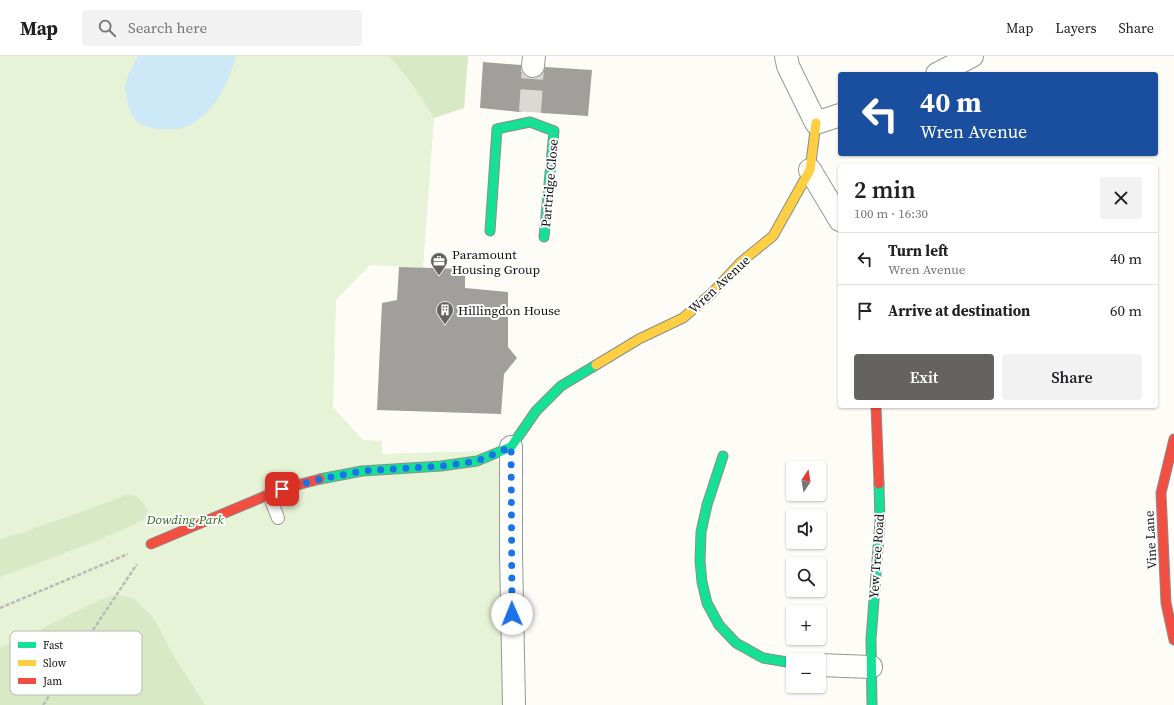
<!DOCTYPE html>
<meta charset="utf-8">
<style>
body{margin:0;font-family:"Source Serif 4",serif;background:#f2f2f2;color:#202124;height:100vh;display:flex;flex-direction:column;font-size:15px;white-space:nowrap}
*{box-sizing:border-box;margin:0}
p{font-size:13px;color:#757577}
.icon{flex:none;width:22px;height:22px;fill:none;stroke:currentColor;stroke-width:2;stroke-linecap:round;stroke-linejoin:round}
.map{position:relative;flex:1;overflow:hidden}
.side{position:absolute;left:838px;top:108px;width:320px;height:244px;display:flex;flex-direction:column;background:#fff;border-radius:4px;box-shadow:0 1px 3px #0004}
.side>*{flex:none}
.top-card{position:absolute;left:838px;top:16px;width:320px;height:84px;border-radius:4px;box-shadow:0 1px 3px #0004;background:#1a4fa0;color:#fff;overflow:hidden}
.needle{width:26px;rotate:12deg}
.fabs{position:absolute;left:786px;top:405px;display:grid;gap:8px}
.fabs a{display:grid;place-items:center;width:40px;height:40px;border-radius:4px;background:#fff;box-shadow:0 1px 3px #0004;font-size:20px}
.pin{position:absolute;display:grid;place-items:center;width:34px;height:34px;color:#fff;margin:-17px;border-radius:8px;box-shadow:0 2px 6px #0006}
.me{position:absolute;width:44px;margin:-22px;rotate:359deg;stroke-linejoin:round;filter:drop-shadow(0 0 3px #0008)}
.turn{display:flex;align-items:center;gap:14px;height:84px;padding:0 16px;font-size:18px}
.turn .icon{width:52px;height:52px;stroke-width:2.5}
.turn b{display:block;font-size:28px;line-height:34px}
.round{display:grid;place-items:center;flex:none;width:42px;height:42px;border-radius:4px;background:#f2f2f2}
.head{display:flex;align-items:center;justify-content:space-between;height:68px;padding:0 16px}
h1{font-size:24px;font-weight:600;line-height:30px}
.cta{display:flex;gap:8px;margin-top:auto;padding:8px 16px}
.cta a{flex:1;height:46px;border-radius:4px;background:#646362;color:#fff;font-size:16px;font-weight:600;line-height:46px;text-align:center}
.cta a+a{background:#f2f2f2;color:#202124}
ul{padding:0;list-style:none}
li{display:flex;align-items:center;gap:12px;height:52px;padding:0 16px;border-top:1px solid #e0e0e0}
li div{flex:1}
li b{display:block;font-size:15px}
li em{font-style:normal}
header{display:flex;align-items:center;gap:24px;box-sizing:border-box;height:56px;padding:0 20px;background:#fff;border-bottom:1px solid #e0e0e0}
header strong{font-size:19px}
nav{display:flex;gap:22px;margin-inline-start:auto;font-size:14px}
.search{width:280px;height:36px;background:#f2f2f2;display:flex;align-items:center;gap:10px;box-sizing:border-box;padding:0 14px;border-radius:4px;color:#757577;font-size:15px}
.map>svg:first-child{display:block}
.green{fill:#e7f3d7}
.forest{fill:#d8eac5}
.water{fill:#cde8f7}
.building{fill:#a19f9c}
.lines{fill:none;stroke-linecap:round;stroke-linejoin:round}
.street-tunnel{stroke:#dad9d4;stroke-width:22;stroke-dasharray:22 11;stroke-linecap:butt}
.lane-casing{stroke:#979795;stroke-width:14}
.street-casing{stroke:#979795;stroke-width:24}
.fast-casing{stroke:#8e8d8b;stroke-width:11}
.slow-casing{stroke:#8e8d8b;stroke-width:11}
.jam-casing{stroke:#8e8d8b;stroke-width:11}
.path{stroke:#b9b9b8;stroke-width:2.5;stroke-dasharray:4 2;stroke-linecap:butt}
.lane{stroke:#fffffe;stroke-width:12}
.street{stroke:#fffffe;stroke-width:22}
.fast{stroke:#16e098;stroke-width:9}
.slow{stroke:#ffcf43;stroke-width:9}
.jam{stroke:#f24e42;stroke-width:9}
.route{stroke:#1a73e8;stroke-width:7;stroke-dasharray:0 12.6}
.labels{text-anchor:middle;stroke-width:4;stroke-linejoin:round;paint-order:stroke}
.street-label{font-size:13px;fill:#111;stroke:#fff}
.poi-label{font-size:13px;fill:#111;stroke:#fff;text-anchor:start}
.park-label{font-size:13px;font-style:italic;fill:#2f6b1f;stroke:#fff}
.key{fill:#fff;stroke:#b8b8b8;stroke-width:1}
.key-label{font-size:11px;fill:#111}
</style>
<header>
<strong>Map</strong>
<div class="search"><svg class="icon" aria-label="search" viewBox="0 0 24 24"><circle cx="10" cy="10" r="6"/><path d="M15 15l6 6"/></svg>Search here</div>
<nav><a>Map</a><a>Layers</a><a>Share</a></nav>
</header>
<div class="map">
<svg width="1174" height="649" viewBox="0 0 1174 649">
<rect width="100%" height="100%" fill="#fdfcf7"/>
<path class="green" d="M0 0H468L464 52 434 62 423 212 370 209 336 244 333 351 363 384 382 385V398L481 395 503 409 509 649H0Z"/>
<path class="forest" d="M389 0H468L464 52 434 62 413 29Z
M127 439 136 440C141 445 150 452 147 460 143 470 19 514 0 521V483L25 476Z
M113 539 124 540 136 544 155 564 172 597 205 649H0V591C39 576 74 554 113 539Z"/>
<path class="water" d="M138 0H236C229 25 218 51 195 66 185 73 173 74 162 73 140 72 131 65 127 43 126 39 125 35 125 31 127 19 133 10 138 0Z"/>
<path class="building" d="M483 6 521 9V15L525 20 532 22H538L543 18 545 11 592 14 588 60 542 57 534 54H528L519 56 480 52Z
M399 211 465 213V232L508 236V291L517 302 504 318 501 358 377 354 382 247 397 244Z"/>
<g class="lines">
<path class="street-tunnel" d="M530 56 533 10"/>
<defs>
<path id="lane" d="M269 439 278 462"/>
<path id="street" d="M786 0 788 10 816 67 840 59
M533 10 534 0
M937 18 972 0
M810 114 840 164
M511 391V497L514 649
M819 609 871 611"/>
<path id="fast" d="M490 175 497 73 530 66 554 75 544 181
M723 400 707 449 701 476 700 505 702 526 707 547 719 569 736 587 763 602 793 607
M320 423 362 415 441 410 477 405 511 391 536 355 561 330 596 309
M872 649 871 583 880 466 879 428"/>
<path id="slow" d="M596 309 639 283 683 262 713 236 741 206 773 180 810 114 816 67"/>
<path id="jam" d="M876 350 879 428
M1174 383 1161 437 1166 547 1174 584
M151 488 282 433 320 423"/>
</defs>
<use href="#lane" class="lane-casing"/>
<use href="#street" class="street-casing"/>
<use href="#fast" class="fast-casing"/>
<use href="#slow" class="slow-casing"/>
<use href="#jam" class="jam-casing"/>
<path class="path" d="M0 552 128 498
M43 649 137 508"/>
<use href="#lane" class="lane"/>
<use href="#street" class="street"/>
<use href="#fast" class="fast"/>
<use href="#slow" class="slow"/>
<use href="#jam" class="jam"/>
</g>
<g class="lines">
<path class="route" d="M282 433 321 423 362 415 441 410 477 405 511 391 512 558"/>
</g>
<defs>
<symbol id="office-pin" viewBox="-11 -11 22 30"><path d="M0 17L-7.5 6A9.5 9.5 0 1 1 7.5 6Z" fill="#646362" stroke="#fff"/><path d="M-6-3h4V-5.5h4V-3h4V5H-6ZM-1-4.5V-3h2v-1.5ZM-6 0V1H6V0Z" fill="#fff"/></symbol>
<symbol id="building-pin" viewBox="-11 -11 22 30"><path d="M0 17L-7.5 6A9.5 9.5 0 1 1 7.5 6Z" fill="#646362" stroke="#fff"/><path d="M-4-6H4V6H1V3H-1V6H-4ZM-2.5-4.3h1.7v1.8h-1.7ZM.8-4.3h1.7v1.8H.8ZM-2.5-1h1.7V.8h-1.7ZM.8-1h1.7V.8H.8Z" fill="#fff"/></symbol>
</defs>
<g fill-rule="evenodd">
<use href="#office-pin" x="429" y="195" width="20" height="27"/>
<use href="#building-pin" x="435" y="244" width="20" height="27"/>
</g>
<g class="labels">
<g class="street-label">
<text transform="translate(549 127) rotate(-85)" y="5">Partridge Close</text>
<text transform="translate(719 228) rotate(-43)" y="5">Wren Avenue</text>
<text transform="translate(1150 484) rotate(-93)" y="5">Vine Lane</text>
<text transform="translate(876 500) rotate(-86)" y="5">Yew Tree Road</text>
</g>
<g class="poi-label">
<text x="452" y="203">Paramount<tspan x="452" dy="15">Housing Group</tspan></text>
<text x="458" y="259">Hillingdon House</text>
</g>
<g class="park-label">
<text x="185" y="468">Dowding Park</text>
</g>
</g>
<rect x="10" y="575" width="132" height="64" rx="6" class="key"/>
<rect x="18" y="586" width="18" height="6" fill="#16e098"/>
<rect x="18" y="604" width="18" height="6" fill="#ffcf43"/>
<rect x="18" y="622" width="18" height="6" fill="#f24e42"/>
<g class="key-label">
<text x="43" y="593">Fast</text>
<text x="43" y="611">Slow</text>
<text x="43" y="629">Jam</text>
</g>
</svg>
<div class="fabs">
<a><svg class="needle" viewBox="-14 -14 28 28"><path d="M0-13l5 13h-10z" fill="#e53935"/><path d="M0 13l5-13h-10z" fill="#757577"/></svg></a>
<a><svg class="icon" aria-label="sound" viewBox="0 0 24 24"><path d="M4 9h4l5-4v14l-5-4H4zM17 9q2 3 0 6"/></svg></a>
<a><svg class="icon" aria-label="search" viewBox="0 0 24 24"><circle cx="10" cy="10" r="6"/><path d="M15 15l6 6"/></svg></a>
<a>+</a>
<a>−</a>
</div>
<div class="pin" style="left:282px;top:433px;background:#d93025"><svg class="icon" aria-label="arrive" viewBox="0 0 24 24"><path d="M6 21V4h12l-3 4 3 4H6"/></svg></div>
<svg class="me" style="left:512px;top:558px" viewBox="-20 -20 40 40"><circle r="19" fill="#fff"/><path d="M0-13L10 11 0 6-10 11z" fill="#1a73e8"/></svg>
<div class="top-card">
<div class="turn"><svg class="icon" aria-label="left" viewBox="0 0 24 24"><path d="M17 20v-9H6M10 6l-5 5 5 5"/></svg><div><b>40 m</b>Wren Avenue</div></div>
</div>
<section class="side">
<div class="head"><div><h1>2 min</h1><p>100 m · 16:30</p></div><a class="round"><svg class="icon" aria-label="close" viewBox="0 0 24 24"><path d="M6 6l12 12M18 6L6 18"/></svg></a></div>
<ul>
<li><svg class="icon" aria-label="left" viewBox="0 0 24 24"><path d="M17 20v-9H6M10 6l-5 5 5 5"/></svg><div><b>Turn left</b><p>Wren Avenue</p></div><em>40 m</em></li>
<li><svg class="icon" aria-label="arrive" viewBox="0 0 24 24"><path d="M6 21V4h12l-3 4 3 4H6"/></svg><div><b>Arrive at destination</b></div><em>60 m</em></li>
</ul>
<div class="cta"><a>Exit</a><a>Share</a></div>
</section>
</div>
